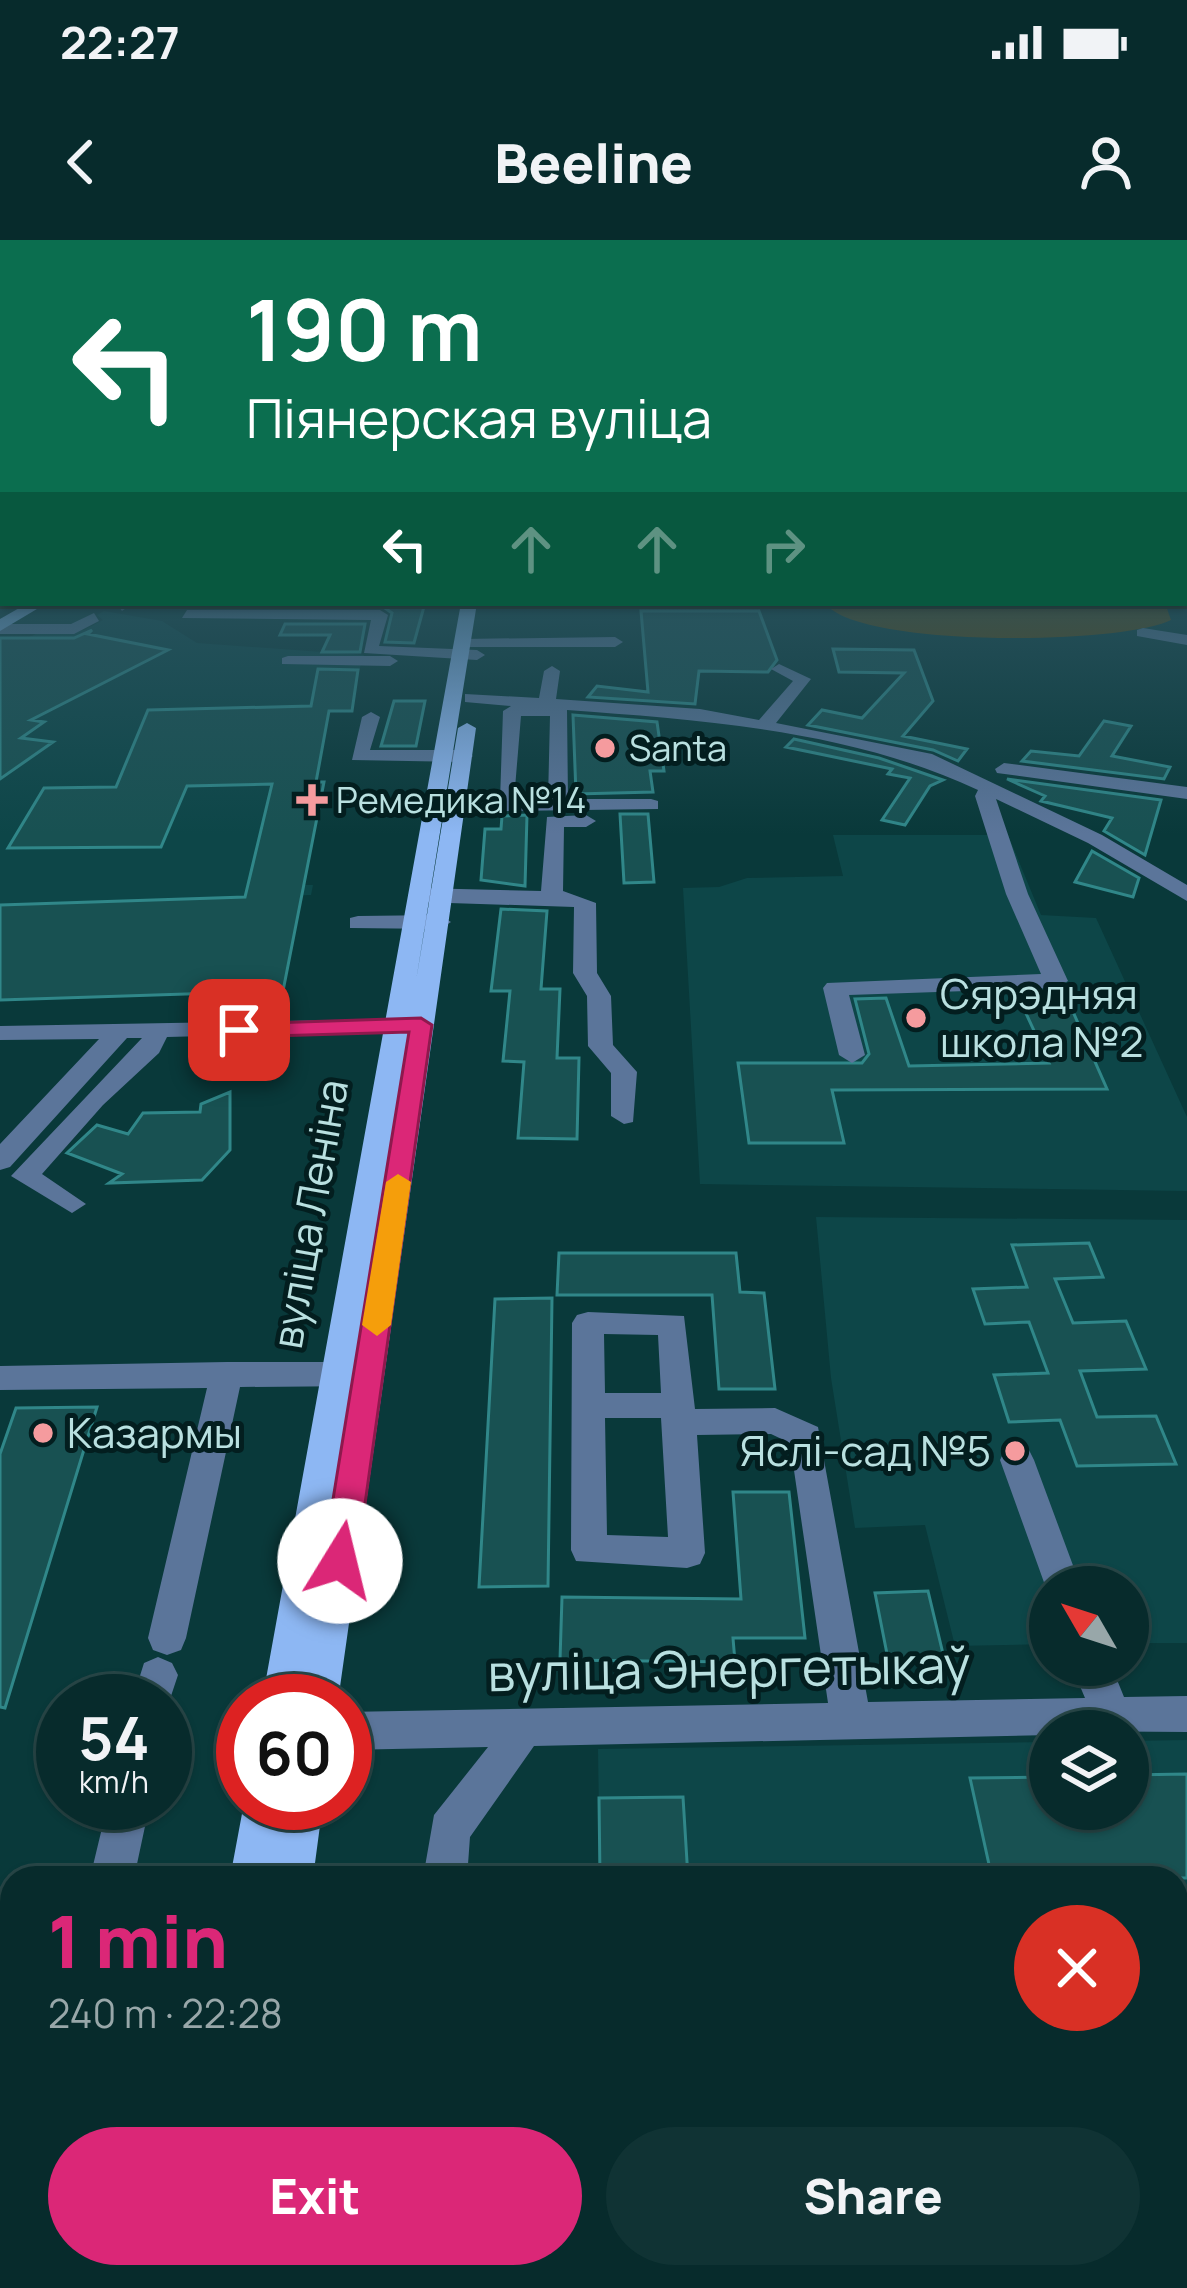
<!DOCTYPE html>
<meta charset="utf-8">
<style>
body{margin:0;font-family:Manrope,sans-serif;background:#103334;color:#f1f3f6;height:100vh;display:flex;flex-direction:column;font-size:45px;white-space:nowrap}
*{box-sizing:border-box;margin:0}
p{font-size:39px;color:#98a7a9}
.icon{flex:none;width:66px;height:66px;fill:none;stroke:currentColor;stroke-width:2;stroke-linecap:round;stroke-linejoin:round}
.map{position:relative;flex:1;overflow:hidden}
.details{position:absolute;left:0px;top:1626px;width:1188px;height:423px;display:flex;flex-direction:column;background:#072b2c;border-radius:36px 36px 0 0;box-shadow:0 3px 9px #0004,0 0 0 3px #284748}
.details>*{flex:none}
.banner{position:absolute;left:0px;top:0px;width:1188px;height:366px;box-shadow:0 3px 9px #0004,0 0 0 3px #284748;background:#0b6e4f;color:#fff;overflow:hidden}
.needle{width:78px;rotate:309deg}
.tools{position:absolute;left:1029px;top:1326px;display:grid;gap:24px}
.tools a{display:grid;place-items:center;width:120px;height:120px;border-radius:50%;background:#072b2c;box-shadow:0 3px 9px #0004,0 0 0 3px #284748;font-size:60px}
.speed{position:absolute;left:36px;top:1434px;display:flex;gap:24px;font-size:60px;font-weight:700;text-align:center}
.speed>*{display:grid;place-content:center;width:156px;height:156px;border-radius:50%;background:#072b2c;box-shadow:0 3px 9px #0004,0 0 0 3px #284748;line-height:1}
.speed small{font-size:30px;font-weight:400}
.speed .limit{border:18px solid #d22;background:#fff;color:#111}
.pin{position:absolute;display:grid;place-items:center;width:102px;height:102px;color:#fff;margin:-51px;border-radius:24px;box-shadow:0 6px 18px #0006}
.me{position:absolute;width:132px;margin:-66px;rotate:9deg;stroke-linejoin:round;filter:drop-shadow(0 0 9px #0008)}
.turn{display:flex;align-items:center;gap:42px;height:252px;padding:0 48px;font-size:54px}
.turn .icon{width:156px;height:156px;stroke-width:2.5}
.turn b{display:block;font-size:84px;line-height:102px}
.lanes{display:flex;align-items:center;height:114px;padding:0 48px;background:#0003;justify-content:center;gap:60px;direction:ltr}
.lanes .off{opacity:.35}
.round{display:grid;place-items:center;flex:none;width:126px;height:126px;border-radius:63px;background:#103334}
.summary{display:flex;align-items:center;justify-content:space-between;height:204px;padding:0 48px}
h1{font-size:72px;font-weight:800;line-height:90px;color:#db2777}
.primary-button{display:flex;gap:24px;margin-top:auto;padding:24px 48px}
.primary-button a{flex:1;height:138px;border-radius:72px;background:#db2777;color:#fff;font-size:48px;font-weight:800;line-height:138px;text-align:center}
.primary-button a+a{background:#103334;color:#f1f3f6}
.status{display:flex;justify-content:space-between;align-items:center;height:84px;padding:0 60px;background:#072b2c;direction:ltr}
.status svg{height:33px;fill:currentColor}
header{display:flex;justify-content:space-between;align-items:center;height:156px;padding:0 48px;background:#072b2c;font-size:54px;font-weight:800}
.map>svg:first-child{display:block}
.built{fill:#0d4648}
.green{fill:#634304}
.building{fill:#185152;stroke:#308789;stroke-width:3}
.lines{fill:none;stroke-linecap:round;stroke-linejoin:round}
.minor{fill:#5b759a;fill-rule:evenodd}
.major{fill:#8db7f3;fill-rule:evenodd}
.route{fill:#db2777;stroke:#8e194d;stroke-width:3}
.slow{fill:#f59e0b}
.poi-dot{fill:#f59b9e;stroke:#031e1f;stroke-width:4.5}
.labels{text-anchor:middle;stroke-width:10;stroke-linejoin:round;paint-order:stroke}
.far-poi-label{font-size:36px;fill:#b9e0e0;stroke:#031e1f;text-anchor:start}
.poi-label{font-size:42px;fill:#b9e0e0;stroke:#031e1f;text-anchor:start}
.street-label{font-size:42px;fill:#b9e0e0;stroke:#031e1f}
.near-street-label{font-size:51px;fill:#b9e0e0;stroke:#031e1f}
</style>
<div class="status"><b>22:27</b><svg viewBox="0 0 49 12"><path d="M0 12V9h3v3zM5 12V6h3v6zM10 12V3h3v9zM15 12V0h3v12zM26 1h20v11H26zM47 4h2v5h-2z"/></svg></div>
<header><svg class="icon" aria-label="back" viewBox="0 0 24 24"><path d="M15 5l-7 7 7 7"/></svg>Beeline<svg class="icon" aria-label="person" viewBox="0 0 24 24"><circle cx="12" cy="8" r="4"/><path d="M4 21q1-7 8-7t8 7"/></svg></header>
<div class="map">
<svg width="1187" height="2048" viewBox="0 0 1187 2048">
<rect width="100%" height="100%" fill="#09393a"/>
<path class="built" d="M104 371 162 381 197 403 364 415 358 434 335 435 316 541 324 542 305 645H313L311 655 0 665V410L36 394 84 390 103 380 97 375Z
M833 595H1008L1041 675 1096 678 1187 877V951L700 944 683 648 719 647 747 638 843 636Z
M816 977 1187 980V1403H1128V1347H1050V1404L955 1406 925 1285 855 1288 831 1138Z
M1187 1500V2025H1176V1638H600L598 1509 1050 1502V1569H1128V1501Z"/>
<path class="green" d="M825 363H1165L1171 380C1122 405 856 408 825 363Z
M1176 2025 1186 2048H292L303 2037H1176Z"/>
<path class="building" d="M293 363H425L414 403 385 402 392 373 382 366Z
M641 371H759L777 420 768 432 699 431 695 464 588 457 597 446 648 452Z
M285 384H365L360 412H322L330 395H280Z
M92 390 88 394 168 410 31 480 44 482 21 498 53 502 0 539V398H74Z
M833 409 914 410 933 461 903 496 967 509 958 521 933 510 808 485 822 470 862 478 904 433 839 432Z
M318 429 358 430 352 471H329L316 542H324L283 751 0 760V665L245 657 272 544 187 546 161 607 8 608 44 548 116 547 148 470 311 466Z
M394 461H425L416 506H381Z
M573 475 657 482 664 531H650L653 552 576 554Z
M1104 481 1131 486 1112 516 1170 527 1164 539 1022 521 1031 511 1079 516Z
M794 499 879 518 943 540 930 546 905 585 882 580 910 538 888 534 892 529 786 507Z
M1007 539 1161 560 1145 615 1104 591 1112 578 1041 561 1045 556Z
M620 574H648L654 642 624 643Z
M527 575 525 646 481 640 485 589H501L502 576Z
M1092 611 1139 638 1133 657 1075 642Z
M501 669 547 671 541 749H560L557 818H579L577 899 518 898 524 822 503 821 510 751H491Z
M1063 749 1107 849 832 850 844 903H749L738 823H862L869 814 855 759 886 758 909 826 1049 823 1017 754Z
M230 852V910L202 940 109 943 122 934 67 913 97 885 128 894 143 873 200 872 201 864Z
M1089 1003 1103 1037 1055 1039 1073 1083 1126 1081 1146 1129 1080 1131 1097 1177 1156 1176 1176 1224 1077 1226 1060 1180 1009 1182 994 1135 1048 1133 1029 1082 985 1084 973 1049 1027 1047 1012 1005Z
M559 1013H736L740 1052 764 1053 775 1149H719L712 1055H557Z
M552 1058 548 1346 479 1347 495 1059Z
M97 1167 5 1468 0 1467V1214L16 1168Z
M733 1252H789L805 1398H733L735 1422 560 1420 562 1357 741 1359Z
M928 1351 944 1418 888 1419 875 1353Z
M1187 1534V1638H992L970 1538 1050 1537V1569H1128V1535Z
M683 1557 688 1638H600L599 1558Z"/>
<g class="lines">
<path class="minor" d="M0 351H3V359H0Z
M116 363H133L122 371Z
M187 370H380L388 375 379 406 477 410 485 415 477 420 364 413 371 380 182 378Z
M94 373 99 381 74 394H0V384H71Z
M1143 388 1187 395V405L1137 396V390Z
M462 399 615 397 623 402 615 407H456L454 404Z
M288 416H390L398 421 390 426 282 424V418Z
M779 424 811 439 776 483 932 514 1102 595 1187 645V661L1088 603 996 559 1028 654 1068 741 1056 748 849 755 865 815 852 823 839 815 823 748 827 743 1041 734 1006 654 975 556 978 550C853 491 704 480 567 470L568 559H651L658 561V569L435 572 425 566 435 560H500L503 471 511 466 465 462V454L539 458 544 431 552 426 560 431 556 459 700 469 759 480 793 441 771 429ZM521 476H550L548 560H514Z
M371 472 380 477 370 510H464L473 516 464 522 352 520 362 477Z
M1004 523 1187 547V559L997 533 995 529Z
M547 577 586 575 596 581 586 587H564L563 651 596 663 597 733 611 756 613 805 637 832 633 882 624 884 611 876V833L588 806 587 756 573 733 574 667 419 662 408 655 419 648 541 651Z
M358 676 440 675 451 682 440 689 350 688V678Z
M396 779 408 786 405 791 167 797 159 813 103 865 42 934 86 964 72 973 11 936 142 798H127L10 927 0 930V904L99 799 0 800V786Z
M588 1072 684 1076 695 1169 775 1168 818 1187 868 1462 1085 1458 1071 1425H1111L1124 1457 1187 1456V1492L1050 1491V1495L534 1506 470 1597 467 1638H423L434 1575 488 1507 345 1510V1472L828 1463 790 1203 771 1194 697 1195 705 1313 700 1324 687 1328 576 1321 571 1310 572 1083 577 1075ZM604 1094 658 1095 661 1153H605ZM605 1178H661L668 1297 607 1295Z
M227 1122H363L374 1126 379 1134 374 1142 363 1146 240 1147 186 1398 181 1410 167 1415 153 1410 148 1398 207 1148 0 1150V1126Z
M1017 1207 1029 1210 1034 1220 1081 1347H1050V1359L1000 1220 1005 1210Z
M158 1417 172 1423 178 1435 165 1474V1461H132L144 1423Z
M108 1563H150L134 1638H90Z
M1176 1755H1187V1801H1176Z
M12 1793V1841L0 1842V1794Z
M1176 1965H1187V2017H1176Z"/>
<path class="major" d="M28 363H47L0 391V379Z
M461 363H477L416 741 458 488 467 483 476 488 338 1461H262Z
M244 1563H323L313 1638H230Z
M158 2037H255L254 2048H156Z"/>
</g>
<linearGradient id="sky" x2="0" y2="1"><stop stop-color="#051f20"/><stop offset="0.52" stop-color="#2c5460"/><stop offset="1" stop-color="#2c5460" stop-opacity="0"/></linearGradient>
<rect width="1187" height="594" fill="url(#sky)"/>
<path class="route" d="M421 778 432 785 357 1321 352 1331H328L323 1321 409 792 239 797 228 790 239 784Z"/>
<path class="slow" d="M398 934 411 942 391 1085 377 1096 362 1085 386 942Z"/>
<g class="poi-dot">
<circle cx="605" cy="508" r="12"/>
<path d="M306 542h12v12h12v12h-12v12h-12v-12h-12v-12h12z"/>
<circle cx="916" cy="778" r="12"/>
<circle cx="43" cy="1193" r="12"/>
<circle cx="1015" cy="1211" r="12"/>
</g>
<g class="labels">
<g class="far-poi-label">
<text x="629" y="521">Santa</text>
<text x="336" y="573">Ремедика №14</text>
</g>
<g class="poi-label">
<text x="940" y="769">Сярэдняя<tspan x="940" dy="48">школа №2</tspan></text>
<text x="67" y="1208">Казармы</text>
<text x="991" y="1226" text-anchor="end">Яслі-сад №5</text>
</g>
<g class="street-label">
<text transform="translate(310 974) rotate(-80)" y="15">вуліца Леніна</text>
</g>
<g class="near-street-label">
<text transform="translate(729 1429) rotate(-1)" y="18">вуліца Энергетыкаў</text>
</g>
</g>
</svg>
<div class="tools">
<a><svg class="needle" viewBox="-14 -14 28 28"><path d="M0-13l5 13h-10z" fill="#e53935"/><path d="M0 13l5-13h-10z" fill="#98a7a9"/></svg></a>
<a><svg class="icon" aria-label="layers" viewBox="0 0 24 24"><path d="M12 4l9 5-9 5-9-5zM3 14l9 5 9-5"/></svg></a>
</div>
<div class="speed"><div>54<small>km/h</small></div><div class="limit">60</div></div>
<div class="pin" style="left:239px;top:790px;background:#d93025"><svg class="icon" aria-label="arrive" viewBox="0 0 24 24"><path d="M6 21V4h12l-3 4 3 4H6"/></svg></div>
<svg class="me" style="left:340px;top:1321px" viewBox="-20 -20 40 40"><circle r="19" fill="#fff"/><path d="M0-13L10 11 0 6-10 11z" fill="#db2777"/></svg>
<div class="banner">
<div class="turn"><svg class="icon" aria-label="left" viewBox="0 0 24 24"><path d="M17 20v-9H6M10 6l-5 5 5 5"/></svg><div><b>190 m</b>Піянерская вуліца</div></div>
<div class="lanes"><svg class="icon" aria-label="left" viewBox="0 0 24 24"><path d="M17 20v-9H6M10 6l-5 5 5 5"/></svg><svg class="icon off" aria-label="ahead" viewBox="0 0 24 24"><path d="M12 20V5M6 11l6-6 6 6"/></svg><svg class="icon off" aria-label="ahead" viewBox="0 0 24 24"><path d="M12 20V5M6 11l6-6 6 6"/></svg><svg class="icon off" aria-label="right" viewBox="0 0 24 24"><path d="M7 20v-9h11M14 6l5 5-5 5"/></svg></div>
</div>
<section class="details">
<div class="summary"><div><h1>1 min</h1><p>240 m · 22:28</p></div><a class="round" style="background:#d93025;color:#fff"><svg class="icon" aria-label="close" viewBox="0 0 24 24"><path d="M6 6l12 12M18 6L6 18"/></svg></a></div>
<div class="primary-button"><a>Exit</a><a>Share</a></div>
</section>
</div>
